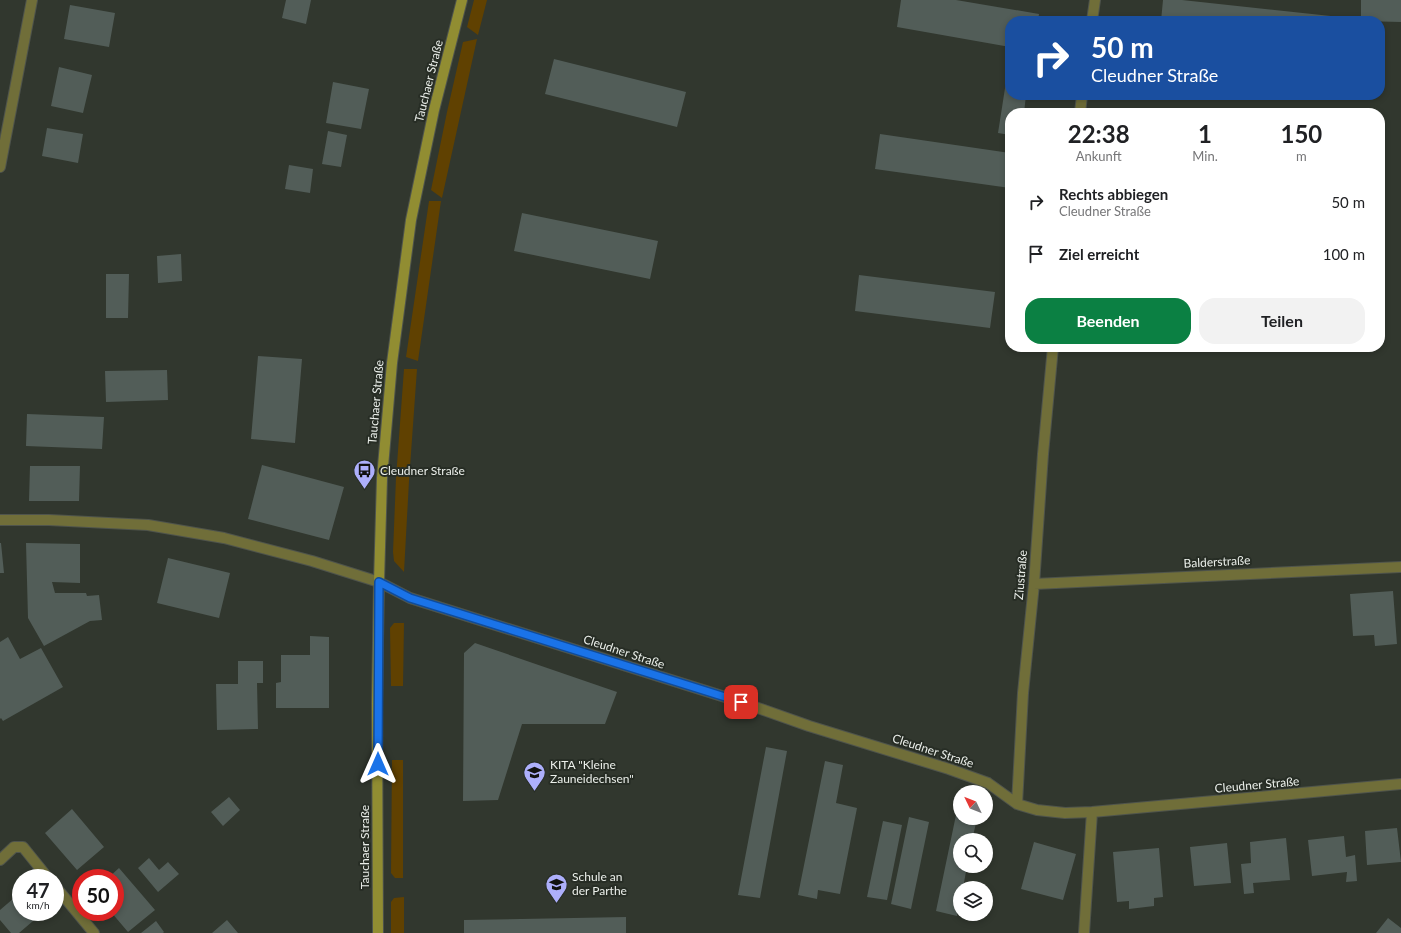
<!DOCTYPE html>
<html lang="de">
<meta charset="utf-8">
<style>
body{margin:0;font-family:Lato,sans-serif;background:#f2f2f2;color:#202124;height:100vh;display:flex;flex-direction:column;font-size:15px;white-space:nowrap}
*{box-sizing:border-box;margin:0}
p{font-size:13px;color:#757577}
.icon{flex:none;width:22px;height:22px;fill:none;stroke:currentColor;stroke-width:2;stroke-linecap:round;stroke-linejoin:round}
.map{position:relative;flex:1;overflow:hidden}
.panel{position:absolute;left:1005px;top:108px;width:380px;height:244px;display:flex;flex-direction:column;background:#fff;border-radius:16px;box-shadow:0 2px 6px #0003}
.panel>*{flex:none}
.hud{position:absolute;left:1005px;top:16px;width:380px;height:84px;border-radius:16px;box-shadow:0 2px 6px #0003;background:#1a4fa0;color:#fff;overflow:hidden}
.needle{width:26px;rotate:313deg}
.buttons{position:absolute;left:953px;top:785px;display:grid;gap:8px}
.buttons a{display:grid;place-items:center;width:40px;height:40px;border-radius:50%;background:#fff;box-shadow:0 2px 6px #0003;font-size:20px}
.speed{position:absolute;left:12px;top:869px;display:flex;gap:8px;font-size:20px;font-weight:700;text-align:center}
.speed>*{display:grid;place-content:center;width:52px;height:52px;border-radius:50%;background:#fff;box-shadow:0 2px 6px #0003;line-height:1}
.speed small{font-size:10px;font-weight:400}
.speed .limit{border:6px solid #d22;background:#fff;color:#111}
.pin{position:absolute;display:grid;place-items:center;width:34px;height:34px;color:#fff;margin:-17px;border-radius:8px;box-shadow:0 2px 6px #0006}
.me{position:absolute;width:44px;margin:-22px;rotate:0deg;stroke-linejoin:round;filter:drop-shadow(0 0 3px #0008)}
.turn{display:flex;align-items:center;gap:14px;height:84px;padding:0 20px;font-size:18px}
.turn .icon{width:52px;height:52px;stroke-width:2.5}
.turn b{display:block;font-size:28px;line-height:34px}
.eta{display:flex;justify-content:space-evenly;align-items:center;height:68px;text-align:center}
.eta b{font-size:24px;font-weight:700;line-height:28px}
.button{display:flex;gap:8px;margin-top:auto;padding:8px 20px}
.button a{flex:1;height:46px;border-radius:16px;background:#0b8043;color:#fff;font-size:16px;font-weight:700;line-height:46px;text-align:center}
.button a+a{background:#f2f2f2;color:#202124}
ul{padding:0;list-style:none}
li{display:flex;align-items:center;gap:12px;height:52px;padding:0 20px}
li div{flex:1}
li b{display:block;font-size:15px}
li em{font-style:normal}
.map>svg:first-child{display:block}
.green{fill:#604101}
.building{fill:#525d58}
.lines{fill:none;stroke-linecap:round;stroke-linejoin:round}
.minor-casing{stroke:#4f544c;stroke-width:12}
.secondary-casing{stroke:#4f544c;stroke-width:12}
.minor{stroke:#706e39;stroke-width:10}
.secondary{stroke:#918d32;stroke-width:10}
.route-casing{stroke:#114b97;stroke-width:10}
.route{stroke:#1a73e8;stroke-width:7}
.labels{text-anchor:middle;stroke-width:4;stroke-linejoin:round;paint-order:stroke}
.street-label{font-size:12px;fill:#ebefea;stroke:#272d25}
.poi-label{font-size:12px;fill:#ebefea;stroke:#272d25;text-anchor:start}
</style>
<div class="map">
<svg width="1401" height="933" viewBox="0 0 1401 933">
<rect width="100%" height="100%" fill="#31372e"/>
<path class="green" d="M474 0H487L478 35 467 27Z
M477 39 442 198 431 190 447 112 463 42Z
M429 201H441L418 361 406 357Z
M404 369H417L409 481 404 572 394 561 393 552 396 478Z
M394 623H404L403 686H391L390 628Z
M392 760H403V878H395L391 873Z
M404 897V933H391V902L394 898Z"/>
<path class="building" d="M286 0H311L306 24 282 18Z
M901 0H956L1039 14 1038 21H1010V47L897 27Z
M1163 0H1182L1340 17V21H1161Z
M1361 0H1401V22L1361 21Z
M70 5 115 13 109 47 64 39Z
M554 59 686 92 677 127 545 94Z
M59 67 92 75 83 113 51 106Z
M1008 69 1010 70V95H1026L1024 113H1010V135L998 133Z
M333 82 369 89 361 129 326 123Z
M47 128 83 134 78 163 42 156Z
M328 131 347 135 341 167 322 164Z
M880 134 1010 153V188L875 169Z
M289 165 313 169 310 193 285 189Z
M522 213 658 241 650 279 514 251Z
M181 254 182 281 158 283 157 256Z
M106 274H129L128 318H106Z
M859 275 995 292 990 328 855 311Z
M258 356 302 359 295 443 251 439Z
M167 370 168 400 106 402 105 371Z
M27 414 104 417 102 449 26 446Z
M262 465 344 487 329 540 248 519Z
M30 466H80L79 501H29Z
M0 543H1L4 573H0Z
M26 543 80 544V583L52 582 55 593H86L87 596 99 595 102 620 90 621 44 646 28 618Z
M168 558 230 573 219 618 157 603Z
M1393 591 1397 644 1375 646 1374 635 1353 636 1350 594Z
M310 636 329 637V708H276V683L281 682V655H310Z
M8 637 20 659 41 648 63 687 3 721 1 718 0 719V642Z
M475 643 617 692 605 724H522L498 800 463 801 464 653Z
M238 661H263V683H257L258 729 217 730 216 684H238Z
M766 747 787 751 760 898 738 895Z
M825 761 843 765 836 803 857 808 840 894 818 890 817 899 798 895Z
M229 797 240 810 223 826 211 812Z
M72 809 104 847 77 870 45 833Z
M956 815 960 816V818L977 819 972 840H960V866H967L963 888H960V901L957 916 936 911Z
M909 817 929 822 911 909 891 904Z
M883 821 902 825 887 900 867 897Z
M1397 828 1401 862 1367 865 1365 831Z
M1344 836 1346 857 1355 855 1357 881 1346 882 1347 872 1312 876 1308 840Z
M1286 838 1290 880 1253 883 1254 893 1244 894 1241 864 1251 863 1250 842Z
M1034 842 1076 854 1063 900 1021 889Z
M1227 843 1231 883 1194 886 1190 847Z
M1159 848 1163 897 1154 898V906L1129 909V901L1117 902 1113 852Z
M149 858 159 870 168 862 179 874 158 892 138 868Z
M119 868 155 910 128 932 111 912H115V878H108Z
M21 892V912H38L40 915 19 933H11L0 920V910Z
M626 917V933H464V920Z
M1388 918 1401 928V933H1376Z
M227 920 238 933H212Z
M156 921 164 932 163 933H141Z"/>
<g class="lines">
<defs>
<path id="minor" d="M1092 21 1095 0
M1080 113 1082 95
M0 167 32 0
M0 520H49L148 525 224 538 312 561 379 582 410 598 741 702 809 726 949 769 988 783 1017 804 1037 810 1065 813 1092 812 1401 784
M1034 584 1401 567
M1017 804 1023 693 1034 584 1043 454 1053 347
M0 860 14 847H23L48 878
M55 886 94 933
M1084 933 1092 812"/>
<path id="secondary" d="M378 933 377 703 379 582 382 478 392 363 411 220 434 110 462 0"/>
</defs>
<use href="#minor" class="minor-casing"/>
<use href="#secondary" class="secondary-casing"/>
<use href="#minor" class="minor"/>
<use href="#secondary" class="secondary"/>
</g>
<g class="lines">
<defs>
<path id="route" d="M378 764 379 582 410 598 741 702"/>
</defs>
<use href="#route" class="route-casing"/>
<use href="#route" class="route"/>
</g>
<defs>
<symbol id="bus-pin" viewBox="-11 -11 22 30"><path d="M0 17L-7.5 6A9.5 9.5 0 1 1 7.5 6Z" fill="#adaffb" stroke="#272d25"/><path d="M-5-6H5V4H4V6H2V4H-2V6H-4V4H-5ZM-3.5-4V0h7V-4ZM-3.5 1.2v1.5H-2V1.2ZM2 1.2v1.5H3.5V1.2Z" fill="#111"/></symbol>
<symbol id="school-pin" viewBox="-11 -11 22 30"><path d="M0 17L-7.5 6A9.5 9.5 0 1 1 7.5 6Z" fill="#adaffb" stroke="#272d25"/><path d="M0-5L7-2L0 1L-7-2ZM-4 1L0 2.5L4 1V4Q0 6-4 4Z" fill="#111"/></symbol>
</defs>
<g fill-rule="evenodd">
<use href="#bus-pin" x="352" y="458" width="25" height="34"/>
<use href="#school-pin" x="522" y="760" width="25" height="34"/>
<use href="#school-pin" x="544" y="872" width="25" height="34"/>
</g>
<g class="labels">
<g class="street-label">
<text transform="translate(429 81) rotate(-76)" y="4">Tauchaer Straße</text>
<text transform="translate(376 402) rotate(-85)" y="4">Tauchaer Straße</text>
<text transform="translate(1217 562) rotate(-3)" y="4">Balderstraße</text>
<text transform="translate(1021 575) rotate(-85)" y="4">Ziustraße</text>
<text transform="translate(624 652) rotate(18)" y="4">Cleudner Straße</text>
<text transform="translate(933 751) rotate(18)" y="4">Cleudner Straße</text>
<text transform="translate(1257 785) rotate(-5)" y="4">Cleudner Straße</text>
<text transform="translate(365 847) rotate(-90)" y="4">Tauchaer Straße</text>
</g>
<g class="poi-label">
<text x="380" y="475">Cleudner Straße</text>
<text x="550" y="769">KITA "Kleine<tspan x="550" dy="14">Zauneidechsen"</tspan></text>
<text x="572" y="881">Schule an<tspan x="572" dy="14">der Parthe</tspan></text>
</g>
</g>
</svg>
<div class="buttons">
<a><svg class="needle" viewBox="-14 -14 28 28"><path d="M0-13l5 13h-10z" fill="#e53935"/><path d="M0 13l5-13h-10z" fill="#757577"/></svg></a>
<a><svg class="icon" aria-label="search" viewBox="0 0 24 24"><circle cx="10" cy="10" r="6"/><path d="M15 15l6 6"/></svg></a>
<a><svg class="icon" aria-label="layers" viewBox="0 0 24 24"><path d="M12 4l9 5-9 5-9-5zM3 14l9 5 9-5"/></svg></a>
</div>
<div class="speed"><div>47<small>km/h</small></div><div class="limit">50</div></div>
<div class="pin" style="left:741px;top:702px;background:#d93025"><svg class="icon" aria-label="arrive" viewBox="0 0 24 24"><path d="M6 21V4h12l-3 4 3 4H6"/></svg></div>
<svg class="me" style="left:378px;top:764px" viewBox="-20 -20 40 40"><path d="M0-17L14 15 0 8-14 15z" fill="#1a73e8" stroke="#fff" stroke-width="4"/></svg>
<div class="hud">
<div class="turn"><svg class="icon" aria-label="right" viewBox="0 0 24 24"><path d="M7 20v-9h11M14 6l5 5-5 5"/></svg><div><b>50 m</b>Cleudner Straße</div></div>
</div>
<section class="panel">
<div class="eta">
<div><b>22:38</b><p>Ankunft</p></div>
<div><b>1</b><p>Min.</p></div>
<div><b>150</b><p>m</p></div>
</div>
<ul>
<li><svg class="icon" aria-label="right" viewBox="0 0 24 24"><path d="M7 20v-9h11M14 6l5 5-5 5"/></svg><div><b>Rechts abbiegen</b><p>Cleudner Straße</p></div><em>50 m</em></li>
<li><svg class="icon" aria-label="arrive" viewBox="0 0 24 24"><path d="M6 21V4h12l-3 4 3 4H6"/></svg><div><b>Ziel erreicht</b></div><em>100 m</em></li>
</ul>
<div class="button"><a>Beenden</a><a>Teilen</a></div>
</section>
</div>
